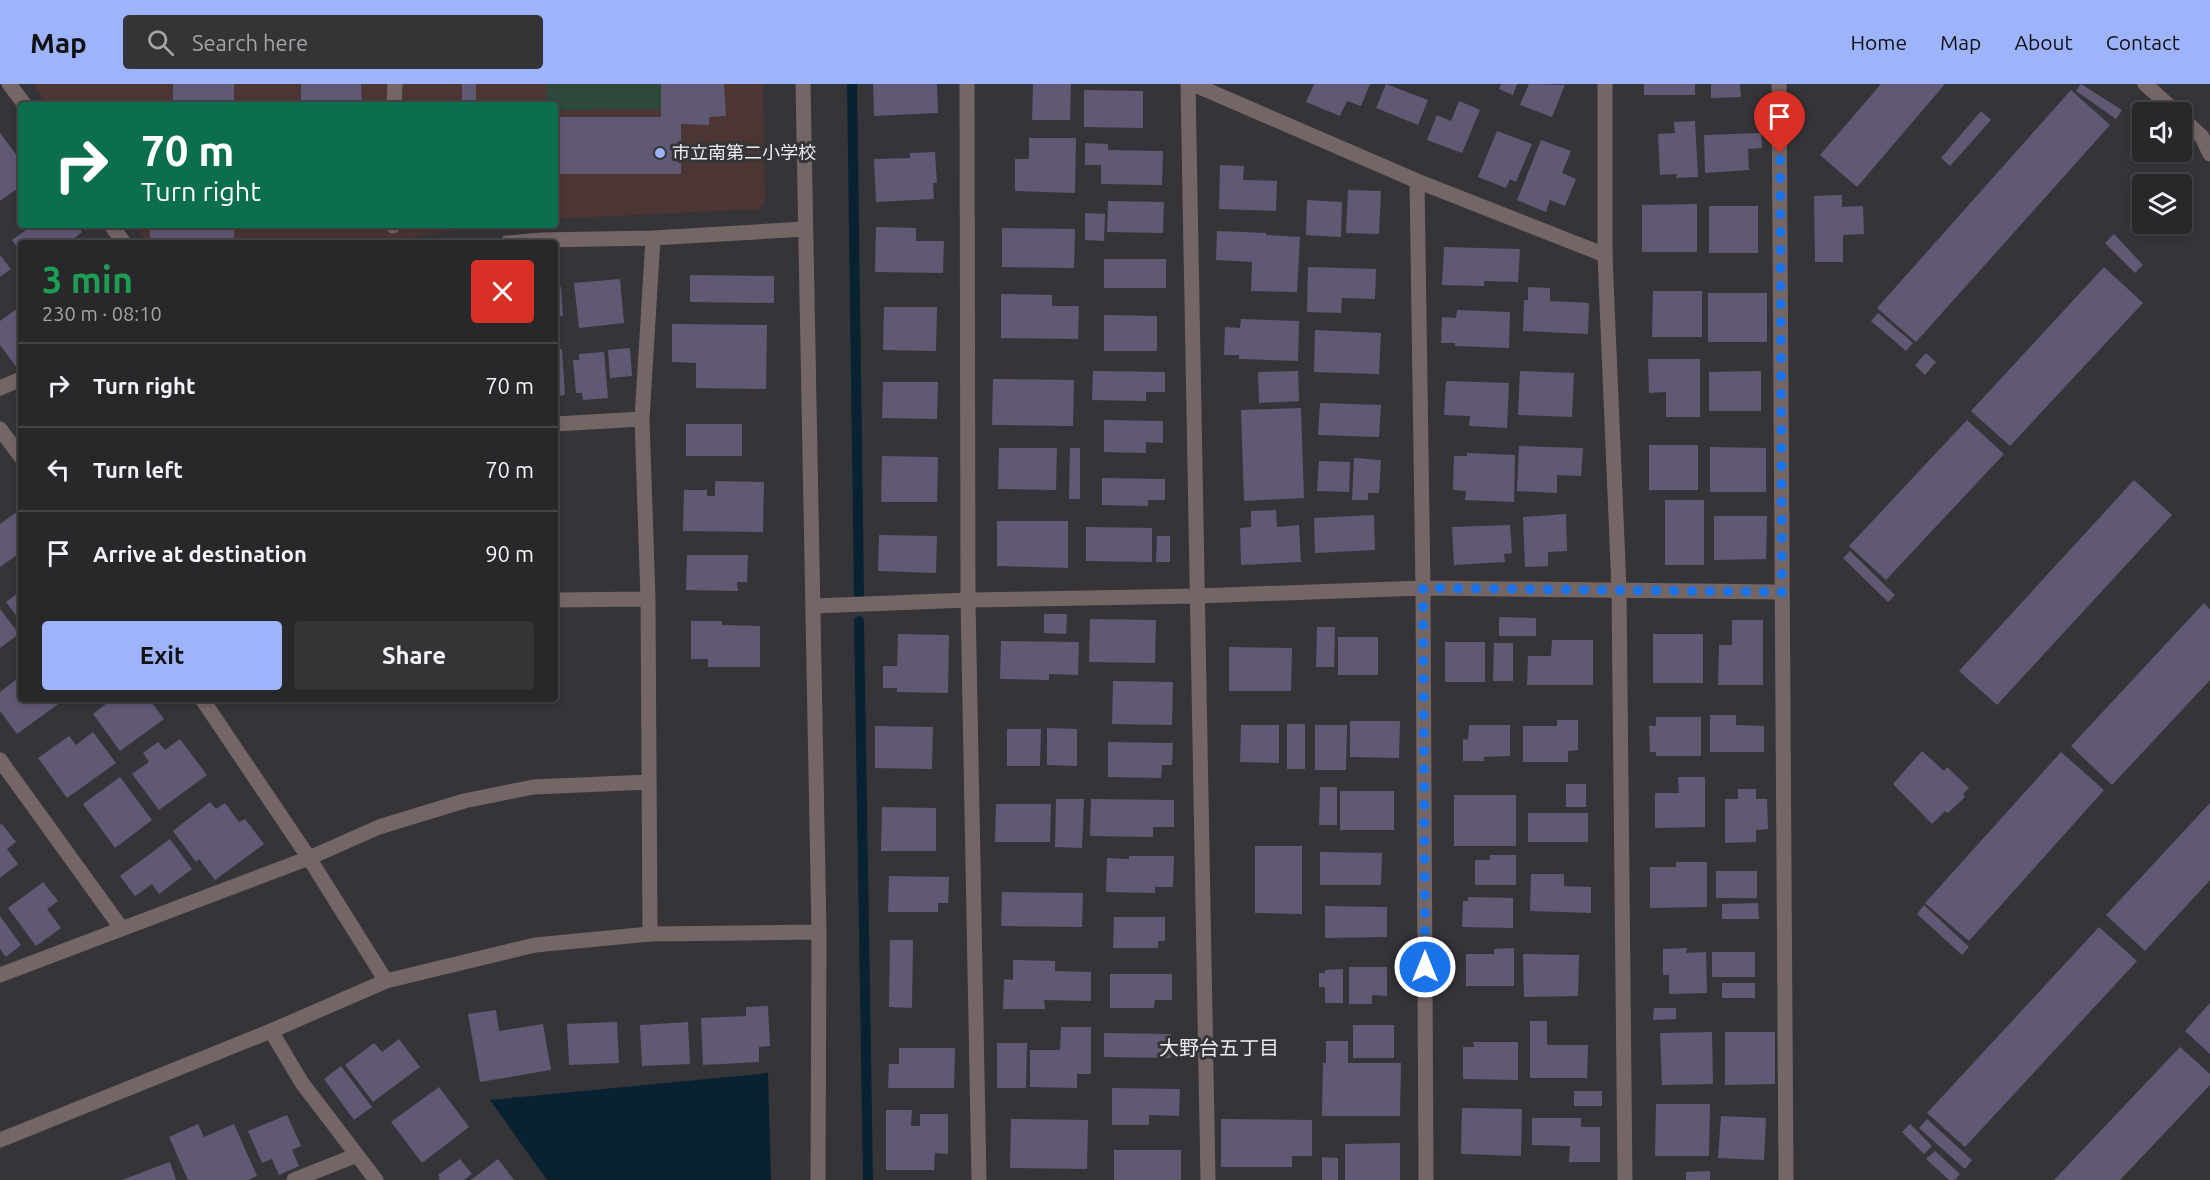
<!DOCTYPE html>
<meta charset="utf-8">
<style>
body{margin:0;font-family:Ubuntu,"Noto Sans JP",sans-serif;background:#343336;color:#f1f3f6;height:100vh;display:flex;flex-direction:column;font-size:22px;white-space:nowrap}
*{box-sizing:border-box;margin:0}
p{font-size:20px;color:#a5a5a8}
.icon{flex:none;width:33px;height:33px;fill:none;stroke:currentColor;stroke-width:2;stroke-linecap:round;stroke-linejoin:round}
.map{position:relative;flex:1;overflow:hidden}
.panel{position:absolute;left:18px;top:156px;width:540px;height:462px;display:flex;flex-direction:column;background:#28272a;border-radius:6px;box-shadow:0 3px 9px #0003,0 0 0 2px #444447}
.panel>*{flex:none}
.guide{position:absolute;left:18px;top:18px;width:540px;height:126px;border-radius:6px;box-shadow:0 3px 9px #0003,0 0 0 2px #444447;background:#0b6e4f;color:#fff;overflow:hidden}
.tools{position:absolute;left:2132px;top:18px;display:grid;gap:12px}
.tools a{display:grid;place-items:center;width:60px;height:60px;border-radius:6px;background:#28272a;box-shadow:0 3px 9px #0003,0 0 0 2px #444447;font-size:30px}
.pin{position:absolute;display:grid;place-items:center;width:51px;height:51px;color:#fff;margin:-62px -26px;border-radius:50% 50% 50% 0;rotate:-45deg;box-shadow:0 0 6px #0007}
.pin .icon{rotate:45deg}
.me{position:absolute;width:66px;margin:-33px;rotate:0deg;stroke-linejoin:round;filter:drop-shadow(0 0 4px #0008)}
.turn{display:flex;align-items:center;gap:21px;height:126px;padding:0 24px;font-size:27px}
.turn .icon{width:78px;height:78px;stroke-width:2.5}
.turn b{display:block;font-size:42px;line-height:51px}
.round{display:grid;place-items:center;flex:none;width:63px;height:63px;border-radius:6px;background:#343336}
.summary{display:flex;align-items:center;justify-content:space-between;height:102px;padding:0 24px}
h1{font-size:36px;font-weight:600;line-height:45px;color:#1e9e55}
.action{display:flex;gap:12px;margin-top:auto;padding:12px 24px}
.action a{flex:1;height:69px;border-radius:6px;background:#9db4fd;color:#111;font-size:24px;font-weight:600;line-height:69px;text-align:center}
.action a+a{background:#343336;color:#f1f3f6}
ul{padding:0;list-style:none}
li{display:flex;align-items:center;gap:18px;height:84px;padding:0 24px;border-top:2px solid #444447}
li div{flex:1}
li b{display:block;font-size:22px}
li em{font-style:normal}
header{display:flex;align-items:center;gap:36px;box-sizing:border-box;height:84px;padding:0 30px;background:#9db4fd;color:#111}
header strong{font-size:28px}
nav{display:flex;gap:33px;margin-inline-start:auto;font-size:21px}
.search{width:420px;height:54px;background:#343336;display:flex;align-items:center;gap:15px;box-sizing:border-box;padding:0 21px;border-radius:6px;color:#a5a5a8;font-size:22px}
.map>svg:first-child{display:block}
.education{fill:#4b3633}
.green{fill:#2c493b}
.water{fill:#092232}
.lines{fill:none;stroke-linecap:round;stroke-linejoin:round}
.stream{stroke:#092232;stroke-width:10}
.building{fill:#615974}
.service{stroke:#756666;stroke-width:15}
.minor{stroke:#756666;stroke-width:15}
.tertiary{stroke:#756666;stroke-width:15}
.route{stroke:#1a73e8;stroke-width:10;stroke-dasharray:0 18}
.poi-dot{fill:#9db4fd;stroke:#353438;stroke-width:2}
.labels{text-anchor:middle;stroke-width:6;stroke-linejoin:round;paint-order:stroke}
.poi-label{font-size:18px;fill:#edecef;stroke:#353438;text-anchor:start}
.neighbourhood-label{font-size:20px;fill:#edecef;stroke:#353438}
</style>
<header>
<strong>Map</strong>
<div class="search"><svg class="icon" aria-label="search" viewBox="0 0 24 24"><circle cx="10" cy="10" r="6"/><path d="M15 15l6 6"/></svg>Search here</div>
<nav><a>Home</a><a>Map</a><a>About</a><a>Contact</a></nav>
</header>
<div class="map">
<svg width="2210" height="1096" viewBox="0 0 2210 1096">
<rect width="100%" height="100%" fill="#353438"/>
<path class="education" d="M32 0H763L765 118 759 125 555 135V21H47Z
M134 141H489L375 159H148Z"/>
<path class="green" d="M547 0H661V25L555 26V21H547Z"/>
<path class="water" d="M768 989 771 1096H547L490 1016Z"/>
<g class="lines">
<path class="stream" d="M852 0 859 510
M859 537 868 1096"/>
</g>
<path class="building" d="M173 0H234V21H173Z
M301 0H361L362 21H301Z
M462 0H476V21H462Z
M661 0H724L726 32 709 33V41L681 40V90H555V33H661Z
M873 0H937L938 29 874 32Z
M1033 0H1071L1070 36H1032Z
M1314 0H1370L1361 22 1347 17 1340 32 1306 18Z
M1386 0 1428 16 1418 41 1376 24Z
M1501 0H1517L1513 11 1499 5Z
M1529 0 1565 1 1552 33 1520 21Z
M1644 0H1695V11H1644Z
M1711 0H1740L1741 13 1711 14Z
M1881 0H1945L1857 103 1820 71Z
M2081 0 2122 26 2116 35 2076 7Z
M1084 6 1143 7V44L1084 43Z
M2071 6 2110 41 1916 258 1877 224Z
M1459 17 1480 26 1462 69 1427 56 1437 31 1451 37Z
M1981 27 1991 36 1950 82 1941 74Z
M1695 37 1698 93 1676 94 1677 90 1660 91 1658 50 1675 49 1674 38Z
M1497 47 1532 60 1516 98 1510 95 1506 104 1478 93Z
M0 49 21 77V102L0 117Z
M1761 49 1762 64 1748 65 1749 86 1705 89 1704 51Z
M1029 54H1076L1075 109 1015 107V75H1029Z
M1541 56 1571 67 1562 89 1576 95 1565 122 1550 116 1546 128 1517 116Z
M1085 59 1108 60V66L1163 67 1162 101 1101 100V81H1085Z
M935 68 937 99H933L934 115 876 118 874 75 910 74V69Z
M1220 81 1244 82 1243 96 1277 97 1276 127 1219 125Z
M1348 106 1381 107 1379 150 1346 149Z
M1842 111V123L1863 122 1864 150 1843 151V178H1815L1814 112Z
M1307 116 1342 118 1341 153 1306 151Z
M1108 117 1164 118 1163 149 1107 148Z
M1697 120V168H1642V121Z
M1709 122H1758V169H1709Z
M1085 129 1105 130 1104 157 1085 156Z
M33 141H77L82 148 68 159H21V168L12 156Z
M150 141H234V159L150 158Z
M876 143 916 144V157H944L943 189 875 188Z
M1002 144 1075 145 1074 184 1002 183Z
M1217 147 1266 149V151L1300 153 1297 208 1251 207 1252 178 1216 176Z
M2114 150 2143 181 2135 189 2105 159Z
M1444 163 1520 165 1518 198 1484 197V202L1442 201Z
M0 171 11 185 0 193Z
M1104 175H1166V204H1104Z
M1308 183 1376 185 1375 215 1342 214 1341 229 1307 228Z
M2104 183 2143 219 2010 362 1971 327Z
M690 191 774 192V219L690 218Z
M620 195 624 239 579 244 574 199Z
M555 203H561L563 232H555Z
M1528 203 1550 204V217L1589 219 1588 250 1523 247 1524 216H1528Z
M1653 207H1702V253H1652Z
M1708 209H1767V258H1708Z
M1001 210 1052 211V222H1079L1078 255 1001 254Z
M21 222V281L17 284 0 261V237Z
M884 223H937L936 267 883 266Z
M1457 226 1510 228 1509 264 1455 262V259H1441L1442 233 1456 234Z
M1878 229 1913 259 1906 267 1871 237Z
M1104 231 1157 232V267H1104Z
M1241 235 1299 237 1298 277 1239 275V271H1224L1225 243 1240 244Z
M672 240 767 241 766 305 696 304V279L672 278Z
M1315 246 1381 249 1379 290 1314 288Z
M630 264 632 292 610 294 608 266Z
M555 265H562L565 311 555 312Z
M604 268 608 314 583 316 582 309H576L573 276H579V270Z
M1926 269 1936 278 1925 291 1915 281Z
M1648 275H1700V333H1666V308L1649 309Z
M1093 287 1165 288V308H1146V317L1092 316Z
M1298 287 1299 317 1259 319 1258 288Z
M1520 287 1574 289 1572 333 1518 331Z
M1761 287V327H1709V288Z
M993 295 1074 296 1073 342 992 341Z
M1446 297 1509 299 1507 344 1469 342 1470 332 1444 331Z
M883 298H938L937 335 882 334Z
M1320 319 1381 321 1379 353 1318 351Z
M1301 324 1304 414 1244 417 1241 326Z
M1104 336 1163 337V359L1146 358V369L1104 368Z
M1967 336 2004 370 1886 496 1849 462Z
M686 340H742V372H686Z
M1649 361H1698V406H1649Z
M1519 362 1583 364 1581 392 1557 391V409L1517 407Z
M1710 363 1766 364V408H1710Z
M999 364H1057L1056 406 998 405Z
M1070 364H1080V415H1069Z
M1467 369 1515 371 1514 418 1465 416 1466 407 1453 406 1454 372H1467Z
M882 372 938 373 937 418H881Z
M1354 374 1381 376 1379 409H1368V416H1352Z
M1319 377 1350 378 1349 408 1317 407Z
M1102 394 1165 395V416H1148V422L1102 421Z
M2134 396 2172 431 1997 621 1959 587Z
M715 397 764 398 763 448 683 447 684 406H707V412H715Z
M1665 416H1704V481H1665Z
M21 425V468L0 483V440Z
M1276 426 1277 443 1299 441 1301 478 1241 481 1240 444 1251 443V427Z
M1566 430 1567 467 1548 468V482L1525 483 1523 433Z
M1374 431 1375 466 1315 469 1314 434Z
M1714 432H1767L1766 475 1714 476Z
M997 437H1068V484L997 482Z
M1510 441 1512 469 1504 470 1505 478 1454 481 1452 443Z
M1086 443 1152 444V478L1086 477Z
M879 451 937 452 936 489 878 487Z
M1157 452H1170V478H1156Z
M1850 467 1895 511 1888 518 1843 474Z
M687 471H748L747 498H737L738 507 686 506Z
M21 507V538L6 518Z
M2204 519 2210 525V596L2112 701 2071 662Z
M0 525 19 550 0 564Z
M1044 530H1067L1066 550 1044 549Z
M1499 533 1536 534V552H1499Z
M1090 535 1156 536 1155 579 1089 578Z
M1732 536H1763V601H1718L1719 561H1732Z
M691 537H722V541L760 542V583H708V575H691Z
M1317 543H1335L1334 583H1316Z
M898 550 949 551 948 609 897 608V604H883V582H897Z
M1653 550H1703V599H1653Z
M1338 553H1378V591H1338Z
M1552 556H1593V601H1527L1528 572H1551Z
M1001 557 1079 558 1078 591 1049 590V596L1000 595Z
M1445 558H1485V598H1445Z
M1494 559H1513V597H1493Z
M1229 563 1292 564 1291 607H1229Z
M21 592V615H65L17 650 0 627V608Z
M1113 597 1173 598 1172 641 1112 640Z
M112 615H149L164 635 120 667 93 630Z
M1710 631H1736V641L1764 642V668H1710Z
M1656 633H1701V672H1656V668H1650L1649 642H1656Z
M1557 636H1578V666L1568 667V678H1523V642H1557Z
M1350 637H1400L1399 674 1350 673Z
M1287 640H1305V685H1287Z
M1241 641H1279V679L1240 678Z
M1315 641H1347L1346 686H1315Z
M1469 641H1510V672L1484 673V677H1463V655L1468 656Z
M875 642 933 643 932 685 875 684Z
M1047 644 1077 645V682L1047 681Z
M1007 645H1041L1040 682H1007Z
M93 648 116 679 67 714 38 674 69 652 76 661Z
M180 655 207 691 159 726 132 690 149 678 143 669 158 658 165 666Z
M1108 658 1173 659 1172 681H1162L1161 694 1108 693Z
M1922 667 1944 687 1947 683 1969 704 1963 710 1965 713 1948 729 1945 727 1932 740 1893 700Z
M2061 668 2104 706 1969 857 1925 819Z
M120 693 152 736 115 764 83 720Z
M1678 693H1705V743L1655 744V709H1679Z
M1566 700H1586V723H1566Z
M1320 703H1337V741H1319Z
M1738 705H1756V715H1767L1768 745 1756 746V758L1725 759V715H1738Z
M1340 707H1394V746H1340Z
M1454 711H1516V762H1454Z
M1056 715H1084L1082 764 1055 763Z
M1091 715 1174 716V743H1153V753L1090 752Z
M210 718 216 725 225 719 239 738 245 735 264 760 215 796 199 775 196 778 173 747Z
M2210 719V796L2145 867 2106 831Z
M996 720H1051L1050 758H995Z
M882 723 936 724V767H881Z
M1528 729H1588V758H1528Z
M2 740 16 758 7 765 18 780 0 794V741Z
M170 755 192 785 159 810 152 800 135 812 120 792Z
M1255 762H1302V830L1255 829Z
M1320 768 1382 769 1381 801H1320Z
M1490 771H1516V801H1475V776H1490Z
M1129 772H1174L1173 803H1155V809L1106 808 1107 774 1129 775Z
M1676 778H1707V823L1650 824V783H1676Z
M1716 787H1757V814H1716Z
M1531 790H1564V802L1591 803V829L1530 827Z
M889 792 949 793 948 819H938V828H888Z
M43 798 58 817 47 825 61 844 36 862 8 824Z
M1002 808 1083 809 1082 843 1001 842Z
M1468 813 1513 814V844L1462 843 1463 817H1468Z
M1758 819 1759 835H1722V820Z
M1924 821 1969 863 1962 871 1917 830Z
M1325 822 1387 823V853L1325 854Z
M0 832 21 861 6 873 0 865Z
M1114 833H1165V857H1158V864H1113Z
M2099 843 2137 877 1965 1063 1927 1029Z
M890 856H913L912 924 889 923Z
M1514 864V902H1466V870H1494V865Z
M1687 864 1686 869 1706 868 1707 909 1669 910V891H1663V865Z
M1712 868H1755V893H1712Z
M1523 870 1579 871 1578 912 1524 913Z
M1013 876 1055 877V887L1091 888V917L1044 916 1045 925H1003L1004 895 1013 896Z
M1349 883H1387V912L1372 911V920H1349Z
M1343 885V919H1325V903H1319V889H1325V886Z
M1110 890H1172V916H1155L1154 924H1110Z
M1722 899H1755V914H1722Z
M2210 919V970L2185 947Z
M768 922 770 962 759 963V978L703 981 701 934 746 932V923Z
M1654 924H1676V935L1653 936Z
M496 926 499 947 543 940 551 986 480 998 468 930Z
M1530 937H1547V961H1588L1587 994H1530Z
M617 938 619 979 569 981 567 940Z
M688 938 690 980 642 982 640 941Z
M1353 941H1394V974H1353Z
M1061 943H1091V990H1077V1004L1030 1003V966H1060Z
M1712 948 1713 1000 1662 1001 1660 949Z
M1725 948H1775V1000L1725 1001Z
M1104 949 1171 950V974L1104 973Z
M399 955 420 983 373 1018 345 981 374 959 382 968Z
M1326 957H1348V979H1401L1400 1032H1322L1323 979H1326Z
M1473 958H1518V996L1463 995V963H1474Z
M997 959H1027L1026 1004H997Z
M2180 963 2210 990V1001L2120 1096H2054Z
M899 964H955L954 1004H888L889 980H899Z
M341 982 372 1023 354 1036 324 995Z
M439 1003 469 1043 422 1079 391 1038Z
M1112 1004 1180 1005 1179 1032 1149 1031V1041H1112Z
M1574 1007H1602V1022H1574Z
M1656 1020H1710L1709 1072H1655Z
M1462 1024 1522 1025 1521 1072 1461 1070Z
M886 1026H912L911 1042H920V1030H948V1070L935 1069 934 1086H886Z
M287 1031 301 1062 292 1066 299 1082 279 1091 272 1075 262 1079 248 1047Z
M1721 1032 1766 1034 1764 1076 1718 1074Z
M1532 1034H1581V1043H1600V1078H1569L1570 1062 1532 1061Z
M1011 1035 1088 1036 1087 1085 1010 1084Z
M1221 1035 1312 1036V1072H1292V1083H1221Z
M1927 1035 1972 1076 1965 1085 1919 1044Z
M198 1040 204 1053 234 1040 257 1092 248 1096H188L169 1053Z
M1910 1040 1932 1062 1924 1070 1902 1048Z
M1400 1059V1096H1345V1060Z
M1114 1066H1181V1096H1114Z
M1935 1067 1960 1090 1955 1096H1949L1926 1075Z
M1322 1073 1338 1074V1096H1322Z
M460 1075 472 1090 464 1096H438L440 1094 438 1091Z
M498 1075 514 1096H471Z
M170 1078 176 1096H122L156 1083Z
M1710 1087V1096H1686V1088Z"/>
<g class="lines">
<path class="service" d="M394 21 395 0
M393 142V141"/>
<path class="minor" d="M9 0 25 21
M967 0 968 516 979 1096
M1188 0 1208 1096
M1193 0 1417 97 1605 171
M1779 0 1786 1096
M2145 0 2176 28
M2181 33 2202 53 2210 70
M1417 97 1423 504 1426 1096
M111 141 124 159
M507 159 541 156 653 154 805 145
M0 304 21 295
M555 340 642 335
M0 345 21 373
M555 516 648 515
M814 522 968 516 1197 512 1423 504 1782 508
M202 615 309 774 386 897
M0 676 122 845
M650 850 648 515 642 335 653 154
M0 891 309 774 379 743 464 717 533 703 649 698
M271 947 302 999 376 1096
M294 1096 357 1071"/>
<path class="tertiary" d="M803 0 819 848 818 1096
M1605 0V171L1619 505 1625 1096
M0 1056 271 947 386 897 535 861 650 850 819 848"/>
</g>
<g class="lines">
<path class="route" d="M1425 883 1423 504 1782 508 1780 69"/>
</g>
<circle class="poi-dot" cx="660" cy="69" r="6"/>
<g class="labels">
<g class="poi-label">
<text x="672" y="75">市立南第二小学校</text>
</g>
<g class="neighbourhood-label">
<text x="1219" y="971">大野台五丁目</text>
</g>
</g>
</svg>
<div class="tools">
<a><svg class="icon" aria-label="sound" viewBox="0 0 24 24"><path d="M4 9h4l5-4v14l-5-4H4zM17 9q2 3 0 6"/></svg></a>
<a><svg class="icon" aria-label="layers" viewBox="0 0 24 24"><path d="M12 4l9 5-9 5-9-5zM3 14l9 5 9-5"/></svg></a>
</div>
<div class="pin" style="left:1780px;top:69px;background:#d93025"><svg class="icon" aria-label="arrive" viewBox="0 0 24 24"><path d="M6 21V4h12l-3 4 3 4H6"/></svg></div>
<svg class="me" style="left:1425px;top:883px" viewBox="-20 -20 40 40"><circle r="17" fill="#1a73e8" stroke="#fff" stroke-width="3"/><path d="M0-11L8 9 0 5-8 9z" fill="#fff"/></svg>
<div class="guide">
<div class="turn"><svg class="icon" aria-label="right" viewBox="0 0 24 24"><path d="M7 20v-9h11M14 6l5 5-5 5"/></svg><div><b>70 m</b>Turn right</div></div>
</div>
<section class="panel">
<div class="summary"><div><h1>3 min</h1><p>230 m · 08:10</p></div><a class="round" style="background:#d93025;color:#fff"><svg class="icon" aria-label="close" viewBox="0 0 24 24"><path d="M6 6l12 12M18 6L6 18"/></svg></a></div>
<ul>
<li><svg class="icon" aria-label="right" viewBox="0 0 24 24"><path d="M7 20v-9h11M14 6l5 5-5 5"/></svg><div><b>Turn right</b></div><em>70 m</em></li>
<li><svg class="icon" aria-label="left" viewBox="0 0 24 24"><path d="M17 20v-9H6M10 6l-5 5 5 5"/></svg><div><b>Turn left</b></div><em>70 m</em></li>
<li><svg class="icon" aria-label="arrive" viewBox="0 0 24 24"><path d="M6 21V4h12l-3 4 3 4H6"/></svg><div><b>Arrive at destination</b></div><em>90 m</em></li>
</ul>
<div class="action"><a>Exit</a><a>Share</a></div>
</section>
</div>
